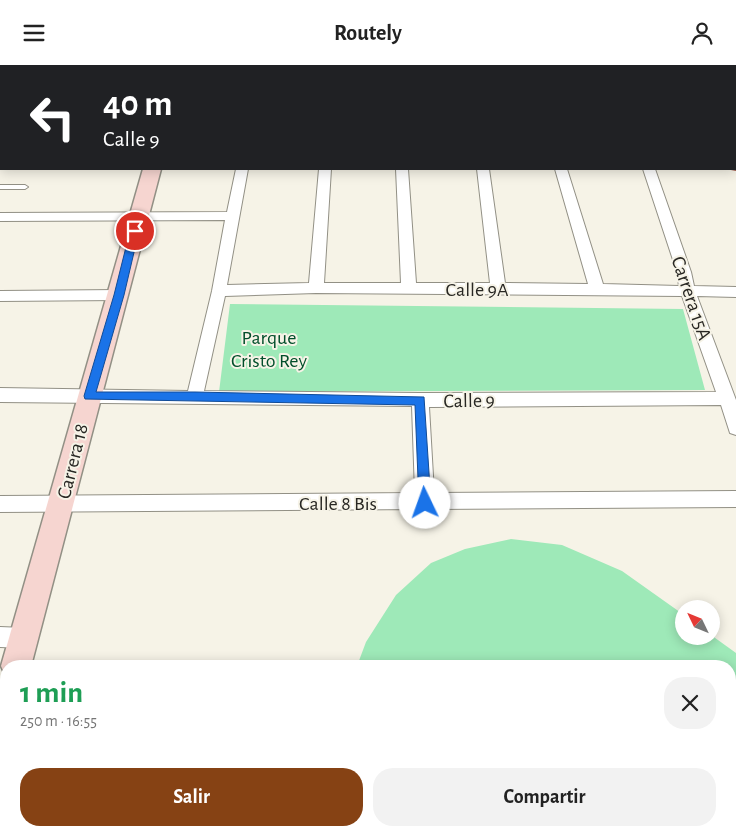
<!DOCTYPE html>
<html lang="es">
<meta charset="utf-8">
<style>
body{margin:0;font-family:"Alegreya Sans",sans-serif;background:#f2f2f2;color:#222;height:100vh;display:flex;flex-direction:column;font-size:19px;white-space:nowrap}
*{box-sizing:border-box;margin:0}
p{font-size:16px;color:#767676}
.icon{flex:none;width:28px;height:28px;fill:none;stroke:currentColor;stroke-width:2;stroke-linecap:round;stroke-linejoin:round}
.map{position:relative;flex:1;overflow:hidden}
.drawer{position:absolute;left:0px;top:595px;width:736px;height:176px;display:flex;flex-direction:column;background:#fff;border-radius:20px 20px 0 0;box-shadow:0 2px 12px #0003}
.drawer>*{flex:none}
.top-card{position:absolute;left:0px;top:0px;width:736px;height:105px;box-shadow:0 2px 12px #0003;background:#202124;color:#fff;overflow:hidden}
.needle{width:32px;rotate:313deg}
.tools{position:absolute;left:675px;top:535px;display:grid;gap:10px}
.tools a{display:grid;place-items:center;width:45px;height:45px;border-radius:50%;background:#fff;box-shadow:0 2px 12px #0003;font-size:25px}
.pin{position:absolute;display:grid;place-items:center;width:42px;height:42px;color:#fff;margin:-21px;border:2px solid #fff;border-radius:50%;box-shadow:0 1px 5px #0007}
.me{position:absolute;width:55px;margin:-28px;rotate:357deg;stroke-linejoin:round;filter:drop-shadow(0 0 4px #0008)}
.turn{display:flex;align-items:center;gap:18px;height:105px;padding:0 20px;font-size:22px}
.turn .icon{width:65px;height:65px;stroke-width:2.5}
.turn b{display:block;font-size:35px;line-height:42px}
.round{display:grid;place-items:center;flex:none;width:52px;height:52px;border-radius:20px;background:#f2f2f2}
.head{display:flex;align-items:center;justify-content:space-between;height:85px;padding:0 20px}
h1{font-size:30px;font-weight:600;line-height:38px;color:#1e9e55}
.cta{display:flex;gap:10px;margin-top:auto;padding:10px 20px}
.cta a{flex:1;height:58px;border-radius:20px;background:#864214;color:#fff;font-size:20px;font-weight:600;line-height:58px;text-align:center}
.cta a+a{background:#f2f2f2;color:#222}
header{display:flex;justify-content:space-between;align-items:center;height:65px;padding:0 20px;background:#fff;font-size:22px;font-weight:600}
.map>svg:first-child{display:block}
.green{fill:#9ee9b8}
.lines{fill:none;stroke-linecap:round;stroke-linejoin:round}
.service-casing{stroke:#929085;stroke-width:2}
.minor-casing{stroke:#929085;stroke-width:2}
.secondary-casing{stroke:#929085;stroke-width:3}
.trunk-casing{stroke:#a0594c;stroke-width:2}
.service{fill:#fff;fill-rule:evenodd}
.minor{fill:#fff;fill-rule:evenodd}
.secondary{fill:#f6d5d0;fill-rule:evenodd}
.trunk{fill:#e79082;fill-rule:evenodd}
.route{fill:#1a73e8;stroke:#114b97}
.labels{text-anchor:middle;stroke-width:4;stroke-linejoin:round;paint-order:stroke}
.street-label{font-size:20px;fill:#282723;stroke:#f6f3e7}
.park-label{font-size:20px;fill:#014e2a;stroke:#f6f3e7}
</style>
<header><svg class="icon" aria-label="menu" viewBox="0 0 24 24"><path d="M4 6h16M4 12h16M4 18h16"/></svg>Routely<svg class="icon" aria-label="person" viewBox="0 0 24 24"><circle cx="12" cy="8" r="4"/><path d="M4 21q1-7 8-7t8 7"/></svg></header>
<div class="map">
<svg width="736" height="771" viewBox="0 0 736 771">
<rect width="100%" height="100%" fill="#f6f3e7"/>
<path class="green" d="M230 239 683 244 705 325 219 327Z
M511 474 562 480 622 506 684 550V571L711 570 736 588V771H376L370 765H730V601H357L366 577 396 530 431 498 465 484Z
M57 765H297L302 771H61Z"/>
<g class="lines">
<defs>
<path id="service" d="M0 120H25L28 122 25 124H0Z"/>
<path id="minor" d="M175 0H187V1H176Z
M253 0H265V1H254Z
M435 0H447V1H436Z
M621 0H633V1H622Z
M236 104H248L227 220 309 218 319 104H331L324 218H401L396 104H408L416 218H490L477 104H489L505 218 588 219 555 104H567L603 219 679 221 677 207 643 104H655L691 207 694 221 736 222V232L697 231 736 335V370L730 368 721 340 429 342 434 428 736 426V442L430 444 425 446 420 444 0 447V431L415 428 412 341 0 337V323L188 326 212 226 225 155 0 156V148L227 147ZM316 228 682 231 716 327 420 328 204 326 225 231Z
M119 225 124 226 126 230 124 234 119 235 0 236V226Z
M0 562 24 563 31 566 34 573 31 580 24 583 0 582Z"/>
<path id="secondary" d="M143 104H161L31 601H6V612L1 601Z
M6 622V672L0 675V624Z"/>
<path id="trunk" d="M735 60H736V72H735Z
M735 91H736V105L731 104H735Z"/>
</defs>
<use href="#service" class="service-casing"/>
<use href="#minor" class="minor-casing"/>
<use href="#secondary" class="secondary-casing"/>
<use href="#trunk" class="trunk-casing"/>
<use href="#service" class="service"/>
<use href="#minor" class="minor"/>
<use href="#secondary" class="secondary"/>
<use href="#trunk" class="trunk"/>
</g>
<path class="route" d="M135 163 139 166 124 230 96 327H195L424 332 431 438 429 441 425 443 421 441 419 438 415 340 85 334 84 331 114 230 130 166Z"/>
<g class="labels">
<g class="street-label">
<text x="477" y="231">Calle 9A</text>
<text transform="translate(692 233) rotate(71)" y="7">Carrera 15A</text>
<text transform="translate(469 335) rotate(-1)" y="7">Calle 9</text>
<text transform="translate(72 396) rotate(-76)" y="7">Carrera 18</text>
<text x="338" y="445">Calle 8 Bis</text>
</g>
<g class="park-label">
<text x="269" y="279">Parque<tspan x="269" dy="23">Cristo Rey</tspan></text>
</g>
</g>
</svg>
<div class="tools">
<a><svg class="needle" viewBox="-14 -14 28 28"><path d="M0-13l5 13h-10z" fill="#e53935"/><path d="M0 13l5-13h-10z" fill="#767676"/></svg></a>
</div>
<div class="pin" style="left:135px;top:166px;background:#d93025"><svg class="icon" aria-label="arrive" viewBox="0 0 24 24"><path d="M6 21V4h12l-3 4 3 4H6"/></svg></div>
<svg class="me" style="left:425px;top:438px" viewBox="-20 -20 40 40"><circle r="19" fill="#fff"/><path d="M0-13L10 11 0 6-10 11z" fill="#1a73e8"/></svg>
<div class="top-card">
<div class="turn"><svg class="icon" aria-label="left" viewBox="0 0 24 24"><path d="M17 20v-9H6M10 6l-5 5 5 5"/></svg><div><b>40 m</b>Calle 9</div></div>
</div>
<section class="drawer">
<div class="head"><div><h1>1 min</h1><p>250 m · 16:55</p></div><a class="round"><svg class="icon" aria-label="close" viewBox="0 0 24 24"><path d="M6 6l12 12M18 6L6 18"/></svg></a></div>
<div class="cta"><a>Salir</a><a>Compartir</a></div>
</section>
</div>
